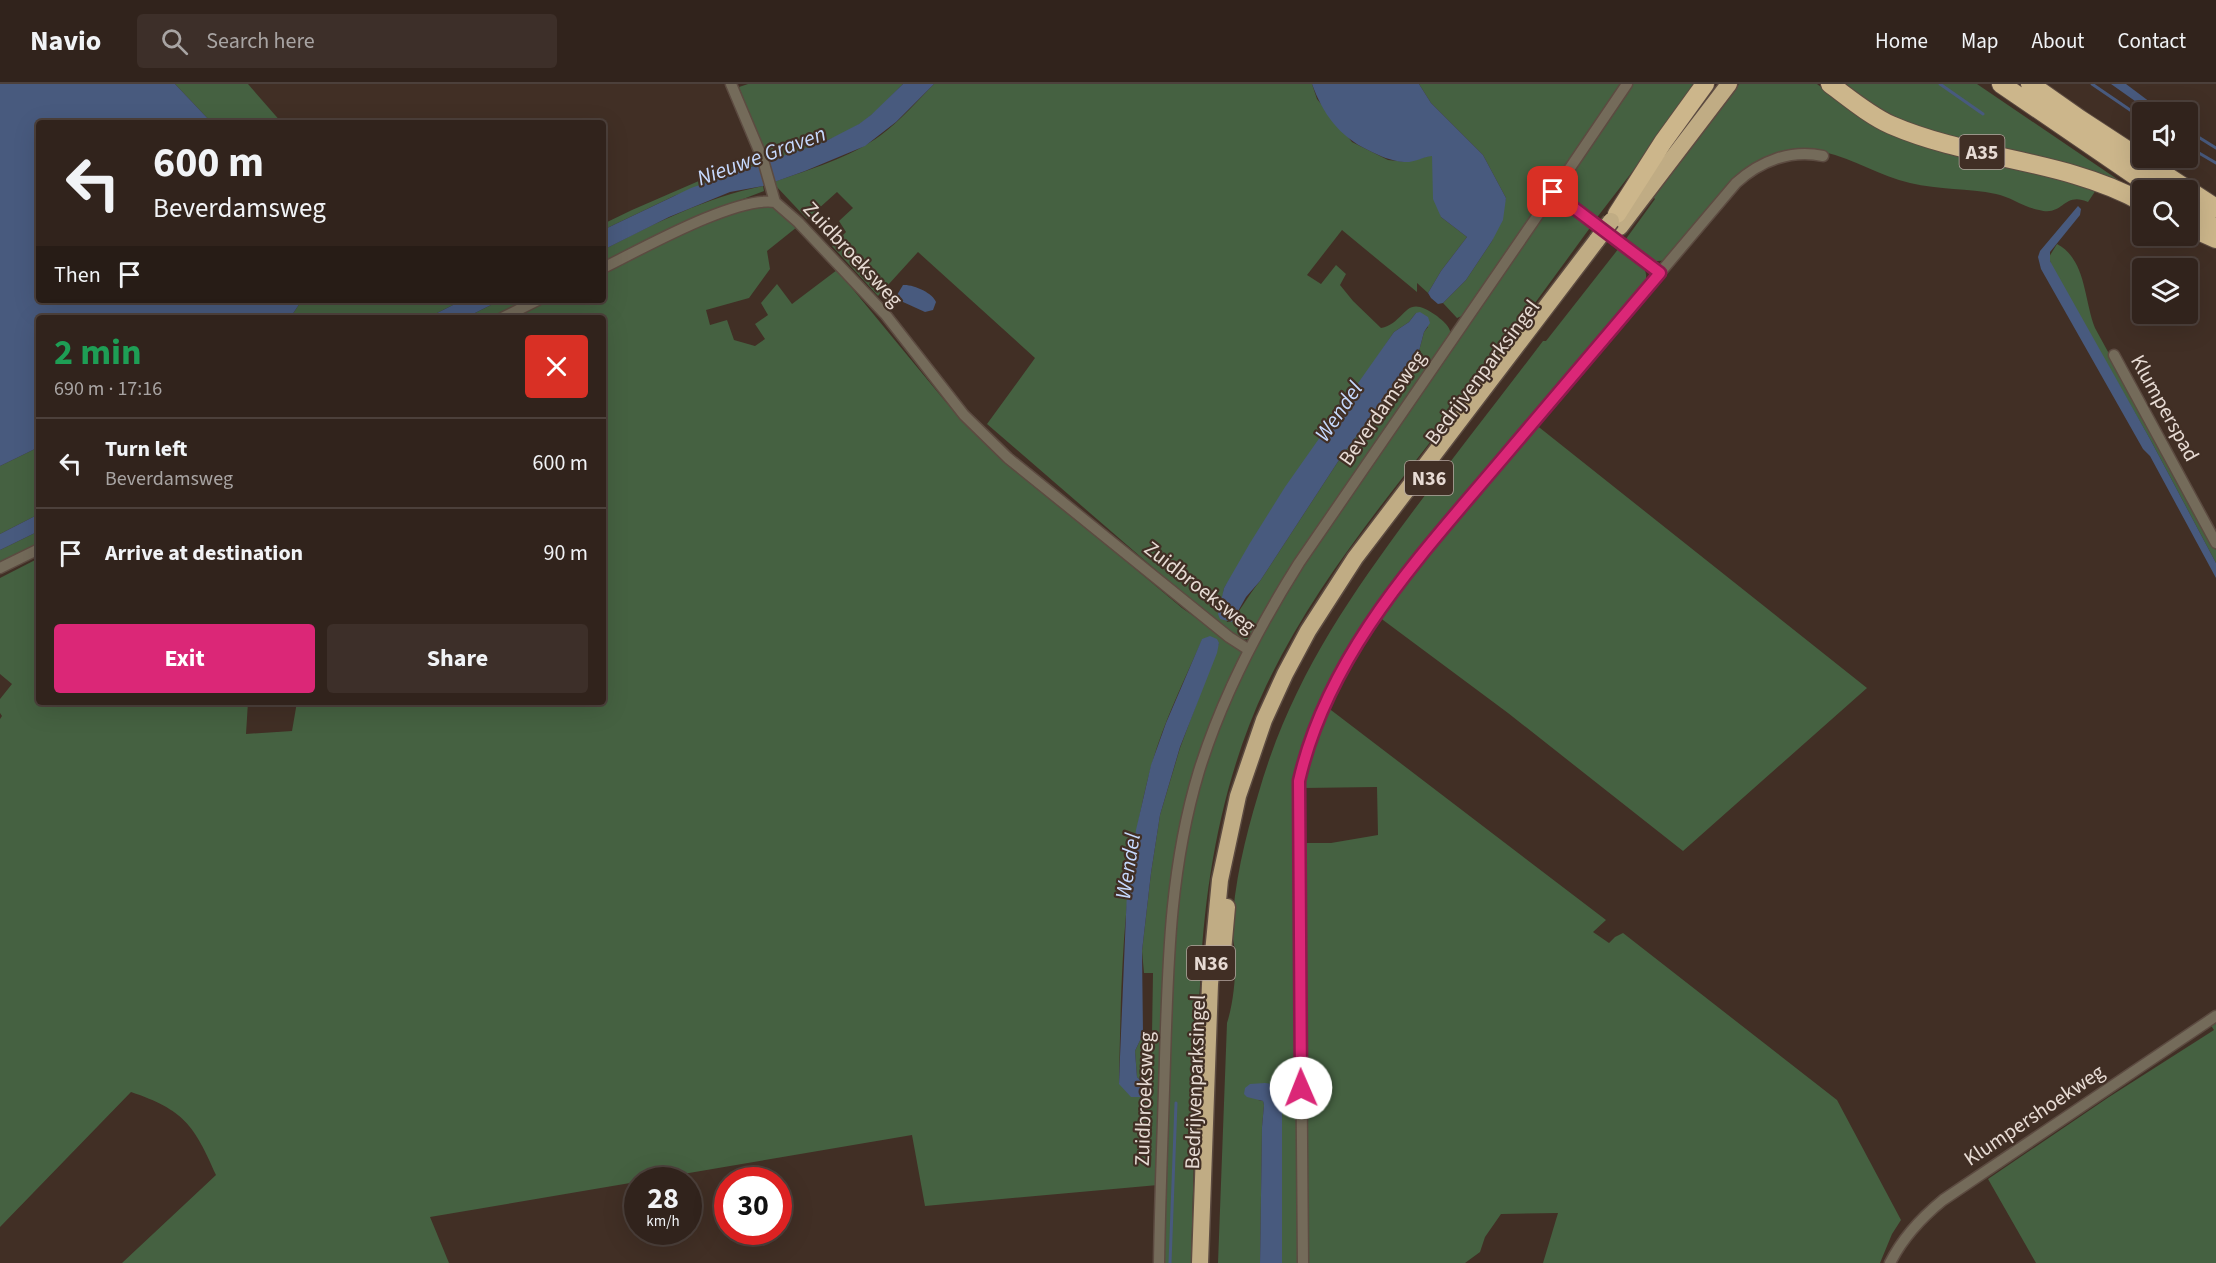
<!DOCTYPE html>
<meta charset="utf-8">
<style>
body{margin:0;font-family:"Source Sans 3",sans-serif;background:#3d2f29;color:#f1f3f6;height:100vh;display:flex;flex-direction:column;font-size:22px;white-space:nowrap}
*{box-sizing:border-box;margin:0}
p{font-size:20px;color:#a8a4a3}
.icon{flex:none;width:33px;height:33px;fill:none;stroke:currentColor;stroke-width:2;stroke-linecap:round;stroke-linejoin:round}
.map{position:relative;flex:1;overflow:hidden}
.sheet{position:absolute;left:36px;top:231px;width:570px;height:390px;display:flex;flex-direction:column;background:#31231c;border-radius:6px;box-shadow:0 6px 24px #0002,0 0 0 2px #4c403b}
.sheet>*{flex:none}
.top-card{position:absolute;left:36px;top:36px;width:570px;height:183px;border-radius:6px;box-shadow:0 6px 24px #0002,0 0 0 2px #4c403b;background:#31231c;color:#f1f3f6;overflow:hidden}
.tools{position:absolute;left:2132px;top:18px;display:grid;gap:12px}
.tools a{display:grid;place-items:center;width:66px;height:66px;border-radius:6px;background:#31231c;box-shadow:0 6px 24px #0002,0 0 0 2px #4c403b;font-size:30px}
.speed{position:absolute;left:624px;top:1083px;display:flex;gap:12px;font-size:30px;font-weight:700;text-align:center}
.speed>*{display:grid;place-content:center;width:78px;height:78px;border-radius:50%;background:#31231c;box-shadow:0 6px 24px #0002,0 0 0 2px #4c403b;line-height:1}
.speed small{font-size:15px;font-weight:400}
.speed .limit{border:9px solid #d22;background:#fff;color:#111}
.pin{position:absolute;display:grid;place-items:center;width:51px;height:51px;color:#fff;margin:-26px;border-radius:12px;box-shadow:0 3px 9px #0006}
.me{position:absolute;width:66px;margin:-33px;rotate:359deg;stroke-linejoin:round;filter:drop-shadow(0 0 4px #0008)}
.turn{display:flex;align-items:center;gap:21px;height:126px;padding:0 18px;font-size:27px}
.turn .icon{width:78px;height:78px;stroke-width:2.5}
.turn b{display:block;font-size:42px;line-height:51px}
.then{display:flex;align-items:center;height:57px;padding:0 18px;background:#0003;gap:12px;font-size:22px}
.round{display:grid;place-items:center;flex:none;width:63px;height:63px;border-radius:6px;background:#3d2f29}
.headline{display:flex;align-items:center;justify-content:space-between;height:102px;padding:0 18px}
h1{font-size:36px;font-weight:700;line-height:45px;color:#1e9e55}
.action{display:flex;gap:12px;margin-top:auto;padding:12px 18px}
.action a{flex:1;height:69px;border-radius:6px;background:#db2777;color:#fff;font-size:24px;font-weight:700;line-height:69px;text-align:center}
.action a+a{background:#3d2f29;color:#f1f3f6}
ul{padding:0;list-style:none}
li{display:flex;align-items:center;gap:18px;height:90px;padding:0 18px;border-top:2px solid #4c403b}
li div{flex:1}
li b{display:block;font-size:22px}
li em{font-style:normal}
header{display:flex;align-items:center;gap:36px;box-sizing:border-box;height:84px;padding:0 30px;background:#31231c;border-bottom:2px solid #4c403b}
header strong{font-size:28px}
nav{display:flex;gap:33px;margin-inline-start:auto;font-size:21px}
.search{width:420px;height:54px;background:#3d2f29;display:flex;align-items:center;gap:15px;box-sizing:border-box;padding:0 21px;border-radius:6px;color:#a8a4a3;font-size:22px}
.map>svg:first-child{display:block}
.green{fill:#456141;fill-rule:evenodd}
.water{fill:#485a7e}
.lines{fill:none;stroke-linecap:round;stroke-linejoin:round}
.stream{stroke:#485a7e;stroke-width:3}
.minor-casing{stroke:#5c4b41;stroke-width:13}
.trunk-casing{stroke:#5c4b41;stroke-width:19}
.motorway-casing{stroke:#5c4b41;stroke-width:20}
.minor{stroke:#746b5a;stroke-width:10}
.trunk{stroke:#c0ac84;stroke-width:16}
.motorway{stroke:#ccb68b;stroke-width:18}
.trunk-bridge-casing{stroke:#5c4b41;stroke-width:19;stroke-linecap:butt}
.trunk-bridge{stroke:#c0ac84;stroke-width:16}
.route-casing{stroke:#8e194d;stroke-width:15}
.route{stroke:#db2777;stroke-width:10}
.labels{text-anchor:middle;stroke-width:4.5;stroke-linejoin:round;paint-order:stroke}
.shield{fill:#412f25;stroke:#b5a7a0;stroke-width:1.5}
.shield-label{font-size:20px;font-weight:bold;fill:#e7dbd4}
.street-label{font-size:21px;fill:#e7dbd4;stroke:#412f25}
.water-label{font-size:22px;font-style:italic;fill:#c6d9fe;stroke:#412f25}
</style>
<header>
<strong>Navio</strong>
<div class="search"><svg class="icon" aria-label="search" viewBox="0 0 24 24"><circle cx="10" cy="10" r="6"/><path d="M15 15l6 6"/></svg>Search here</div>
<nav><a>Home</a><a>Map</a><a>About</a><a>Contact</a></nav>
</header>
<div class="map">
<svg width="2216" height="1179" viewBox="0 0 2216 1179">
<rect width="100%" height="100%" fill="#412f25"/>
<path class="green" d="M175 0H248L282 39H212Z
M748 0H903C889 14 875 30 858 41 830 58 798 67 767 78L739 3Z
M934 0H1312L1317 15 1352 58 1388 76 1407 78 1432 71 1441 133 1467 153 1441 187 1428 209 1417 199V208L1342 146 1307 191 1321 200 1336 181 1346 190 1340 201 1353 217 1381 244C1408 238 1403 207 1437 232 1444 238 1449 241 1451 250L1294 477 1248 555C1235 559 1211 534 1201 525L987 340 1035 274 918 168 878 212 832 162 846 148 839 137 853 124 837 108 807 135 776 102 774 98C810 85 850 74 881 51 900 37 917 17 934 0ZM1416 229 1428 243 1424 248 1419 267 1341 373 1260 497C1249 510 1242 524 1232 537L1227 538 1222 516 1224 504 1355 306 1394 248 1409 238Z
M1419 0H1622L1466 230 1457 234 1443 219 1466 196 1492 157 1506 114 1483 71 1431 19Z
M1630 0H1700L1595 136 1565 112 1563 99Z
M1739 0H1817L1849 24 2096 106 2088 118C2063 107 2064 133 2039 126 2023 123 2011 113 1996 110 1968 104 1939 106 1910 99 1880 92 1854 75 1824 68 1817 67 1809 68 1801 68 1770 70 1755 76 1732 97L1665 176C1649 181 1636 168 1623 159L1655 115 1653 113Z
M1838 0H1977L2142 112 1964 60 1881 29Z
M754 73 756 81 674 112 603 146V140L632 126Z
M763 102 764 107 696 133 603 178V166C656 139 704 114 763 102Z
M760 120 772 123 797 143 767 167 770 185 749 214 706 226 710 241 727 236 734 256 755 262 765 255 755 240 768 231 761 219 777 200 792 220 837 186 945 317 978 353 1182 524 1244 567 1180 752 1158 1101 925 1122 912 1051 430 1133 449 1179H122L216 1091C194 1041 184 1026 131 1008L0 1143V635L2 632 0 629V615L12 600 0 590V494L39 474V618H248L246 650 292 647 297 618H603V234H515L551 216H603V189L693 145ZM1202 556 1219 559 1180 664 1160 731 1151 789 1142 867 1144 889H1153L1152 950H1143L1135 967 1137 993 1141 997 1119 1000C1121 894 1123 786 1151 683 1163 639 1184 597 1202 556Z
M1561 120 1592 141C1541 211 1491 280 1438 348 1375 429 1310 509 1266 602 1222 695 1204 800 1200 901 1198 945 1189 989 1195 1032L1191 1179H1163C1164 1108 1166 1036 1168 965 1170 885 1171 798 1193 721 1214 647 1245 579 1280 511L1545 127 1551 121Z
M2057 160C2086 175 2084 216 2095 244L2216 466V479L2150 355 2052 184 2049 173Z
M1619 164C1632 173 1653 182 1644 201L1366 538 1296 696V1028L1300 1092V1179H1282V1009L1258 1016 1263 1017 1264 1021 1262 1043 1260 1179H1218L1227 939C1234 917 1236 890 1235 867 1234 860 1232 852 1232 845 1234 800 1245 754 1258 711 1289 602 1344 520 1411 430 1454 372 1499 315 1543 257H1546Z
M302 216H439L443 220 452 216H463L427 234H290Z
M501 216H526L490 234H465Z
M1535 340 1867 604 1683 767 1508 629 1379 533Z
M39 363V430L0 450V382Z
M39 447V459L0 479V466Z
M1327 623 1606 836 1593 848 1609 859 1615 853 1623 849 1837 1016 1901 1136 1892 1150 1880 1179H1543L1558 1129 1501 1130 1485 1153 1480 1168 1465 1179H1308L1304 759H1331L1378 751 1377 703 1303 704 1311 671Z
M2216 936V1179H2036L1988 1095 2109 1013 2214 946 2210 940Z"/>
<path class="water" d="M0 0H175L212 39H39V216H302L290 234H39V363L0 382Z
M903 0H934L896 38 865 62 805 87 763 102 730 108 669 133 603 166V146L691 104 826 57 859 40 871 31Z
M1312 0H1419L1431 19 1483 71 1506 114 1503 136 1492 157 1466 196 1443 219 1438 220 1431 214 1428 209 1441 187 1467 153 1441 133 1433 115 1432 72C1423 73 1413 79 1404 78 1391 77 1380 72 1368 66 1339 52 1323 30 1312 0Z
M2111 0H2126L2150 18 2152 28H2145L2142 22Z
M2078 122 2081 125 2080 131 2050 168V177L2150 355 2216 479V494L2150 372 2143 365 2041 185 2038 173 2040 167Z
M903 201C913 200 933 209 936 218L933 226 925 228 903 218 897 211Z
M463 216H501L465 234H427Z
M1420 228 1428 233 1430 239 1424 248 1419 267 1341 373 1260 497 1246 513 1232 538 1220 535 1218 530 1224 504 1250 459 1285 403 1394 248 1409 238 1416 229Z
M39 430V447L0 466V450Z
M1210 552 1217 555 1219 559 1217 569 1180 663 1160 731 1151 789 1142 867 1143 950 1135 967 1137 993 1141 997H1151C1154 1003 1153 1008 1149 1013H1131L1119 1000 1120 973 1127 807 1136 746 1151 681 1166 639 1202 555Z
M1265 999C1273 1000 1279 1000 1282 1009V1179H1260L1262 1043 1264 1021 1263 1017 1247 1013 1244 1010 1245 1004 1250 1000Z"/>
<g class="lines">
<path class="stream" d="M1940 0 1983 30
M2092 0 2136 30
M2187 46 2216 64
M2187 62 2216 79
M1170 1179 1176 1019"/>
<defs>
<path id="minor" d="M731 0 763 76 775 118 798 138 885 230 964 331 1008 374 1229 553 1249 566
M1627 0 1553 109 1660 188
M603 184C642 165 735 112 775 118
M502 234 538 216
M2114 271 2216 459
M0 484 39 465
M1159 1179C1160 1111 1163 1043 1165 975 1168 875 1170 783 1199 687 1222 613 1258 544 1299 479L1553 109
M1303 1179 1299 697C1330 560 1433 456 1521 353 1593 268 1664 183 1736 99 1760 77 1791 65 1823 72
M1890 1179C1903 1153 1921 1134 1943 1116L2216 932"/>
<path id="trunk" d="M1620 143 1729 0
M1222 878 1227 823
M1200 1179 1210 900 1220 796 1238 712 1264 636 1285 590 1308 547 1355 474 1597 156"/>
<path id="motorway" d="M1830 0C1849 14 1869 31 1891 41 1972 76 2064 75 2142 118
M2001 0 2156 106
M2030 0 2080 35 2216 124
M2187 126 2216 144
M1617 130 1663 58 1705 0
M2187 142 2216 155"/>
</defs>
<use href="#minor" class="minor-casing"/>
<use href="#trunk" class="trunk-casing"/>
<use href="#motorway" class="motorway-casing"/>
<use href="#minor" class="minor"/>
<use href="#trunk" class="trunk"/>
<use href="#motorway" class="motorway"/>
<defs>
<path id="trunk-bridge" d="M1597 156 1611 137"/>
</defs>
<use href="#trunk-bridge" class="trunk-bridge-casing"/>
<use href="#trunk-bridge" class="trunk-bridge"/>
</g>
<g class="lines">
<defs>
<path id="route" d="M1301 1004 1299 697C1327 574 1413 480 1492 387 1548 321 1604 255 1660 189L1553 108"/>
</defs>
<use href="#route" class="route-casing"/>
<use href="#route" class="route"/>
</g>
<g class="labels">
<g class="shield">
<rect x="1959.5" y="51" width="45" height="34" rx="4.5"/>
<rect x="1405" y="377" width="48" height="34" rx="4.5"/>
<rect x="1187" y="862" width="48" height="34" rx="4.5"/>
</g>
<g class="shield-label">
<text x="1982" y="75">A35</text>
<text x="1429" y="401">N36</text>
<text x="1211" y="886">N36</text>
</g>
<g class="street-label">
<text transform="translate(853 170) rotate(47)" y="7">Zuidbroeksweg</text>
<text transform="translate(1482 288) rotate(-53)" y="7">Bedrijvenparksingel</text>
<text transform="translate(1382 324) rotate(-55)" y="7">Beverdamsweg</text>
<text transform="translate(2165 324) rotate(61)" y="7">Klumperspad</text>
<text transform="translate(1200 503) rotate(38)" y="7">Zuidbroeksweg</text>
<text transform="translate(1195 998) rotate(-88)" y="7">Bedrijvenparksingel</text>
<text transform="translate(1144 1015) rotate(-88)" y="7">Zuidbroeksweg</text>
<text transform="translate(2034 1031) rotate(-34)" y="7">Klumpershoekweg</text>
</g>
<g class="water-label">
<text transform="translate(761 71) rotate(-20)" y="8">Nieuwe Graven</text>
<text transform="translate(1338 327) rotate(-56)" y="8">Wendel</text>
<text transform="translate(1127 782) rotate(-81)" y="8">Wendel</text>
</g>
</g>
</svg>
<div class="tools">
<a><svg class="icon" aria-label="sound" viewBox="0 0 24 24"><path d="M4 9h4l5-4v14l-5-4H4zM17 9q2 3 0 6"/></svg></a>
<a><svg class="icon" aria-label="search" viewBox="0 0 24 24"><circle cx="10" cy="10" r="6"/><path d="M15 15l6 6"/></svg></a>
<a><svg class="icon" aria-label="layers" viewBox="0 0 24 24"><path d="M12 4l9 5-9 5-9-5zM3 14l9 5 9-5"/></svg></a>
</div>
<div class="speed"><div>28<small>km/h</small></div><div class="limit">30</div></div>
<div class="pin" style="left:1553px;top:108px;background:#d93025"><svg class="icon" aria-label="arrive" viewBox="0 0 24 24"><path d="M6 21V4h12l-3 4 3 4H6"/></svg></div>
<svg class="me" style="left:1301px;top:1004px" viewBox="-20 -20 40 40"><circle r="19" fill="#fff"/><path d="M0-13L10 11 0 6-10 11z" fill="#db2777"/></svg>
<div class="top-card">
<div class="turn"><svg class="icon" aria-label="left" viewBox="0 0 24 24"><path d="M17 20v-9H6M10 6l-5 5 5 5"/></svg><div><b>600 m</b>Beverdamsweg</div></div>
<div class="then">Then<svg class="icon" aria-label="arrive" viewBox="0 0 24 24"><path d="M6 21V4h12l-3 4 3 4H6"/></svg></div>
</div>
<section class="sheet">
<div class="headline"><div><h1>2 min</h1><p>690 m · 17:16</p></div><a class="round" style="background:#d93025;color:#fff"><svg class="icon" aria-label="close" viewBox="0 0 24 24"><path d="M6 6l12 12M18 6L6 18"/></svg></a></div>
<ul>
<li><svg class="icon" aria-label="left" viewBox="0 0 24 24"><path d="M17 20v-9H6M10 6l-5 5 5 5"/></svg><div><b>Turn left</b><p>Beverdamsweg</p></div><em>600 m</em></li>
<li><svg class="icon" aria-label="arrive" viewBox="0 0 24 24"><path d="M6 21V4h12l-3 4 3 4H6"/></svg><div><b>Arrive at destination</b></div><em>90 m</em></li>
</ul>
<div class="action"><a>Exit</a><a>Share</a></div>
</section>
</div>
